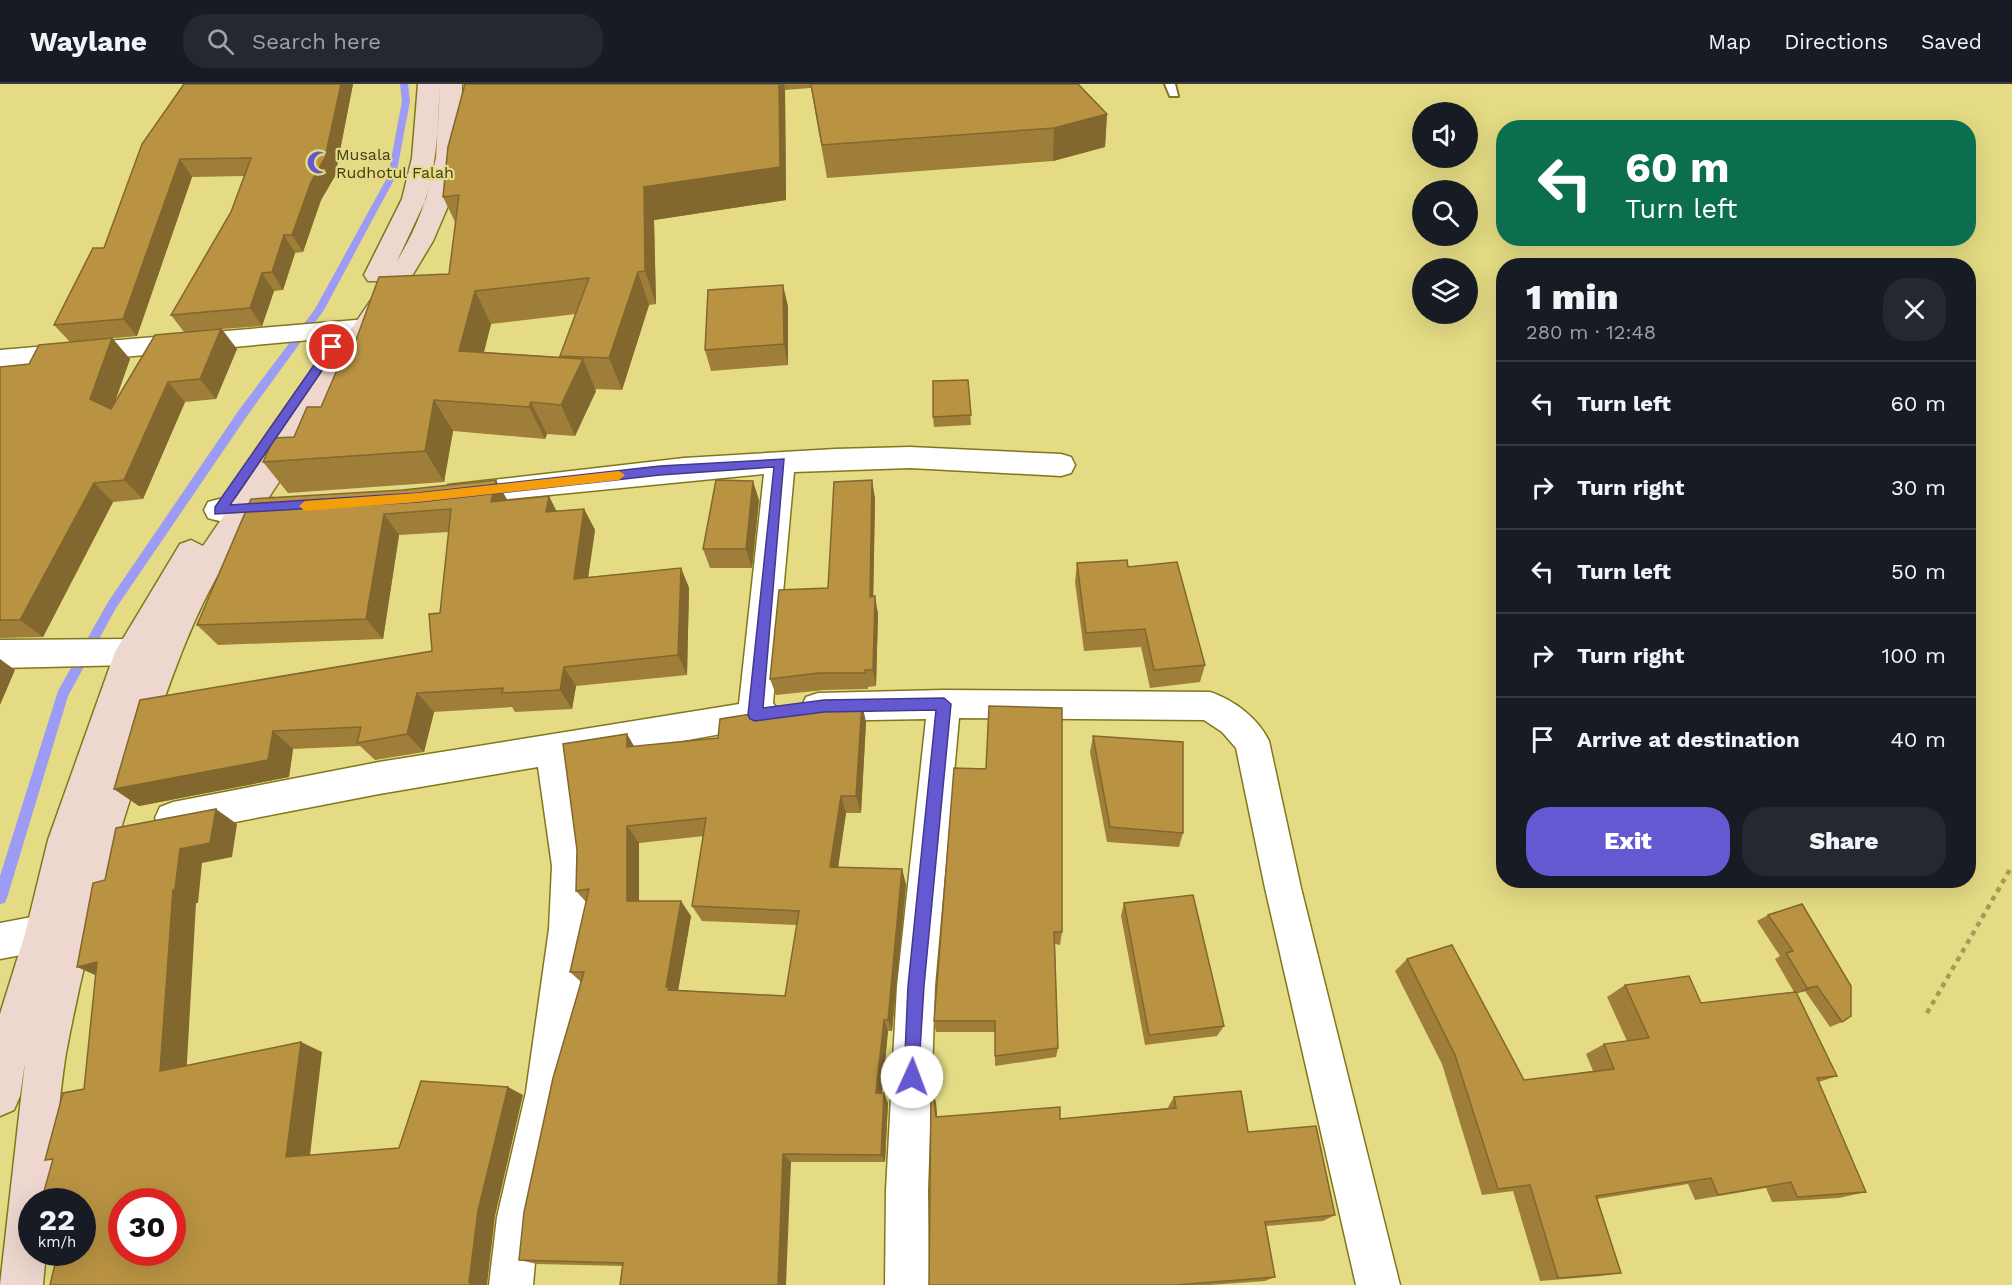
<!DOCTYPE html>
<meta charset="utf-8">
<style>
body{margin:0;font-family:"Work Sans",sans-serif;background:#242831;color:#f1f3f6;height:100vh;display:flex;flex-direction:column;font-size:22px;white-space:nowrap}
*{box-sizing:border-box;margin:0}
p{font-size:20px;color:#9ea1a6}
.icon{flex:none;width:33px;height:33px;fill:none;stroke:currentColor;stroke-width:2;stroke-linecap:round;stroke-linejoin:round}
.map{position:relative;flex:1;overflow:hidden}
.sheet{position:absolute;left:1496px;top:174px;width:480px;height:630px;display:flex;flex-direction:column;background:#171b24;border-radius:24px;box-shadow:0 6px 24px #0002}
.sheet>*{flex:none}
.hud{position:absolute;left:1496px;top:36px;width:480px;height:126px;border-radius:24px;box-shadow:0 6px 24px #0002;background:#0b6e4f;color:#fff;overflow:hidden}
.fabs{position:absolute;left:1412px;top:18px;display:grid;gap:12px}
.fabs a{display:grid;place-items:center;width:66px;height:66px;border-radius:50%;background:#171b24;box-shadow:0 6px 24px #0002;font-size:30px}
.speed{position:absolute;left:18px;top:1104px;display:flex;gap:12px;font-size:30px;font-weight:700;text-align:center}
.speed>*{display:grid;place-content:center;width:78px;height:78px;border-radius:50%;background:#171b24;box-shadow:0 6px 24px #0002;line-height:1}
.speed small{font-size:15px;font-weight:400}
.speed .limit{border:9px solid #d22;background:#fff;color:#111}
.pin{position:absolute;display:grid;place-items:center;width:51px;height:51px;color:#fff;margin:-26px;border:3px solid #fff;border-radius:50%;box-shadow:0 2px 6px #0007}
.me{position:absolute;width:66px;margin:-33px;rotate:2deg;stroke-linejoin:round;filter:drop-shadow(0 0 4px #0008)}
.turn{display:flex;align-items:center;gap:21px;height:126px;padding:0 30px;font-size:27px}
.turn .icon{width:78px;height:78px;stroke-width:2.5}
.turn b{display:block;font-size:42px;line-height:51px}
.round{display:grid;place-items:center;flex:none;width:63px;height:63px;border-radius:24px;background:#242831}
.headline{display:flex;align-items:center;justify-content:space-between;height:102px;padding:0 30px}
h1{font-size:36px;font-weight:800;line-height:45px}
.button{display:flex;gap:12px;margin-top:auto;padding:12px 30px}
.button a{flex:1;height:69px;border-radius:24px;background:#6559d2;color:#fff;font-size:24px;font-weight:800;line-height:69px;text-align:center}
.button a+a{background:#242831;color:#f1f3f6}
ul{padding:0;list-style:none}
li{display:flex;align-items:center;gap:18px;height:84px;padding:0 30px;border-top:2px solid #363941}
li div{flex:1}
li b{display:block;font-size:22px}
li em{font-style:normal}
header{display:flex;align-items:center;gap:36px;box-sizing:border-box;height:84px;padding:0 30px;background:#171b24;border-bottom:2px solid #363941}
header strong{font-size:28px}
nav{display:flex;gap:33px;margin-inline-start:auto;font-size:21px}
.search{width:420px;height:54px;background:#242831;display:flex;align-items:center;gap:15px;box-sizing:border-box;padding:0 21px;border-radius:24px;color:#9ea1a6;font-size:22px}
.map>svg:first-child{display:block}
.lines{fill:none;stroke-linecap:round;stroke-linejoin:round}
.stream{fill:#9c9bf5;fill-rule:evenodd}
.service-casing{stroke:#81771a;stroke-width:4}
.minor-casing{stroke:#81771a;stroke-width:3}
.secondary-casing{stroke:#81771a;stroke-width:3}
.path{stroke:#a39c59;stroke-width:4.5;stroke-dasharray:5 5;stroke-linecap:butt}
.service{fill:#fff;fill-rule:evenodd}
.minor{fill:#fff;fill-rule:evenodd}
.secondary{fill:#eed7ce;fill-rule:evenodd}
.wall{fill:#9f7e39;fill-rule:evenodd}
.shaded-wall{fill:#82672e}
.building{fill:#b99342;stroke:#82672e;stroke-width:1.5;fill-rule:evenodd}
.route{fill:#6559d2;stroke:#423a88;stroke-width:1.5}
.slow{fill:#f59e0b}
.labels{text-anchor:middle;stroke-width:4.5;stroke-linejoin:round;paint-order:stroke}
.far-poi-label{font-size:16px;fill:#403c17;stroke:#e4db84;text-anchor:start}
</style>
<header>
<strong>Waylane</strong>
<div class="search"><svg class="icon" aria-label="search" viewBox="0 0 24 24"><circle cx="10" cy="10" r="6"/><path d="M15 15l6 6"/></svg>Search here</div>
<nav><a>Map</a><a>Directions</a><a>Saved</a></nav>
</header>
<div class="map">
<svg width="2012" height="1201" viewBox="0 0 2012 1201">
<rect width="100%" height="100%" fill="#e4db84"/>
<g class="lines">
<path class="stream" d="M400 0H408L410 17 396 92 324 226 247 332 116 524 68 612 7 814 5 819 0 820V792L58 607 108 518 239 326 315 225 388 92 402 17Z"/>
<defs>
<path id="service" d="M1165 0H1175L1178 12H1170Z"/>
<path id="minor" d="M368 235 377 238 381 244 377 250 0 284V266Z
M910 363 1061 370 1071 373 1075 381 1071 389 1061 392 910 384 794 388 773 619 781 630 776 640 572 677 588 782 587 845 566 1008 539 1133 533 1201H489L497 1133 526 1008 549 845 552 782 538 683 379 710 173 750 160 745 155 734 160 723 173 718 379 678 739 620 764 390 458 420 448 417 443 409 448 401 684 374 835 365Z
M272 414 283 417 287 425 283 433C262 440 229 441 208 434L204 426 208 418 219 415Z
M131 555 142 558 147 568 142 578 131 581 0 584V556Z
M944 606 1210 608C1234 616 1258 634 1269 657L1301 804 1400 1201H1356L1265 804 1236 664 1222 648 1204 636 959 634 935 902 928 1106 929 1201H885L886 1106 897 902 926 635 818 637 806 633 801 623 806 613 818 609Z
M69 826 82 831 88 844 82 857 69 862 0 875V839Z"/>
<path id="secondary" d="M418 0H440L436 74 426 115 397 177C435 114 437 71 440 0H462L461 71 451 115 433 157 377 250 220 487C189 541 170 599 149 658 114 759 86 863 66 969 58 1017 56 1068 51 1118H32V1168H46L43 1201H0L25 978 20 1012 14 1026 0 1032V930L25 850 48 756 115 568 180 460 191 456 203 462 384 197H368L364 191 402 115 412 74Z"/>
</defs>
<use href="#service" class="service-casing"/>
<use href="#minor" class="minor-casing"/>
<use href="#secondary" class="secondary-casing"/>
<path class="path" d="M1927 929 2012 782"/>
<use href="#service" class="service"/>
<use href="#minor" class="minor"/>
<use href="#secondary" class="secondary"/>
</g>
<path class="wall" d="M184 0H353L335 92 321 116 303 168 295 169 283 206 274 207 262 242 222 245 237 265 216 315 185 318 143 415 113 418 43 553 0 554V283L29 280 112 254 130 275 113 322 184 248 171 231 231 128 244 92 192 93 137 252 70 258 54 241 104 164Z
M465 0H1078L1107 30 1105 63 1053 77 827 94 811 4 785 6 786 116 654 136 656 220 649 221 622 306 595 305 596 307 575 352 547 350 545 355 453 347 444 398 288 409 263 378 294 353 321 323 356 256 449 190 456 140 443 113ZM576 230 560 272 561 273 484 268 491 240Z
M788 222V281L711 287 705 266Z
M968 296 971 341 934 343 933 333Z
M875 414 873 512 878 530 876 602 868 603V605L824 606 776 611 770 595 828 504Z
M251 415 508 416 556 427 584 425 595 446 588 493 681 484 689 504 687 591 576 602 572 625 515 628 512 623 434 628 424 668 375 676 360 662 293 665 289 693 139 722 114 705 432 567 440 529 449 448 399 451 383 555 218 561 197 541Z
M759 416 752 484H710L703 465Z
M1077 479 1128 483 1205 581 1200 598 1150 604 1141 563 1084 567 1075 498Z
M866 638 861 729H846L838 783 902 785 906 801 892 947H888L882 1009 888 1019 885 1078H791L622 1182 537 1180 519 1176 581 898 570 888 586 818 576 807 627 650 634 663 718 654ZM704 752 692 822 702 837 797 841 785 912 678 906 691 832 639 817V759Z
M1093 652 1183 749 1179 763 1107 758 1090 668Z
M954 684 1062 848 1060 861 1055 860 1058 964 1056 973 995 982V948H936L934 937Z
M1124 819 1224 942 1217 952 1145 961 1121 832Z
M1768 831 1842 938 1830 943 1805 907 1797 909 1837 992 1819 998 1866 1108 1839 1114 1772 1118 1766 1104 1695 1116 1688 1100 1597 1115 1621 1189 1601 1192 1540 1197 1513 1107 1482 1111 1442 980 1395 887 1407 875 1524 996 1593 987 1586 970 1604 960 1627 957 1607 913 1625 901 1701 919 1794 908 1775 875 1780 872 1757 837Z
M933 1009 936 1019 937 1033 1060 1035 1169 1024 1168 1023 1174 1013 1248 1048 1335 1131 1323 1137 1266 1142 1275 1193 1265 1197 1210 1201H929Z"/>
<path class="shaded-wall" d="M341 0H353L335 92 321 116 303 168 292 151Z
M779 0H784L785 6 786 116 654 136 656 220 645 187 644 103Z
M1107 30 1105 63 1053 77 1054 44Z
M180 75 192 93 137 252 123 235Z
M284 151 295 169 283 206 272 188Z
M638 188 649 221 622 306 609 274Z
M262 189 274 207 262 242 250 224Z
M783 201 788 222V281L784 260Z
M475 207 491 240 476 299 459 267Z
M221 245 237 265 216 315 200 295Z
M112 254 130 275 109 335 90 315Z
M583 275 596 307 575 352 561 321Z
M168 298 185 318 143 415 124 396Z
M434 316 453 347 444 398 425 367Z
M531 318 547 350 545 355 529 323Z
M496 396 508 417 491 418Z
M872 396 875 414 873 530 870 513Z
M753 397 759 416 752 484 746 465Z
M94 399 113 418 43 553 20 536Z
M549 412 560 434 546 428Z
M584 425 595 446 585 515 574 495Z
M384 430 399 451 383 555 366 535Z
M681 484 689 504 687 591 678 571Z
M875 512 878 530 876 602 873 586Z
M0 575 15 586 0 621Z
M564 583 576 602 572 625 560 606Z
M417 609 434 628 424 668 407 650Z
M862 619 866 638 861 729 856 712Z
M273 647 293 665 289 693 139 722 114 705Z
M627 650 638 669 627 663Z
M841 712 846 729 836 798 830 783Z
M216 725 237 740 232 773 202 779 198 819H196L186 996 160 987 173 806 180 765Z
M627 742 639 759V832L627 817Z
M902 785 906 801 892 947 888 936Z
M681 817 691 832 677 913 666 903Z
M97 878 104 895 77 883Z
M1817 902 1805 907 1795 910 1807 904Z
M884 936 888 947 881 1019 876 1009Z
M301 958 322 968 309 1080 286 1073Z
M508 1003 523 1011 495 1132 487 1201H472L469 1198 478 1127Z
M884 1009 888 1019 885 1078 881 1071Z
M933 1009 936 1019 938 1042 936 1033Z
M783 1070 791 1078 786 1201H778Z"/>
<path class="building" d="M184 0H341L325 74 311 98 292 151H284L272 188 262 189 250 224 171 231 231 128 251 74 180 75 123 235 54 241 93 164H104L142 60Z
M465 0H779L780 83 644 103 645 187 638 188 609 274 560 272 589 194 475 207 459 267 583 275 561 321 531 318 529 323 434 316 425 367 263 378 274 354 294 353 307 323H321L350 256H356L379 193 449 190 459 111 443 113 448 63Z
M811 0H1078L1107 30 1054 44 822 61Z
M783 201 784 260 705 266 708 206Z
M221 245 200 295 168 298 124 396 94 399 20 536H0V283L29 280 39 261 112 254 90 315 111 325 155 251Z
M968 296 971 331 933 333V297Z
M496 396 491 418 549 412 546 428 584 425 574 495 681 484 678 571 564 583 560 606 502 609 503 604 417 609 407 650 357 659 361 643 273 647 268 676 114 705 140 616 432 567 429 530 440 529 451 425 384 430 366 535 197 541 251 415 403 406Z
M716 396 753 397 746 465H703Z
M872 396 870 513 875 512 873 586H865V589H819L770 595 779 506 828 504 834 398Z
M1127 476 1128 483 1177 478 1205 581 1154 586 1145 545 1086 549 1077 479Z
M819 619H862L856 712H841L830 783 902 785 888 936H884L876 1009H884L881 1071 783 1070 778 1201H620L623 1179 519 1176 524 1128 553 994 584 888H570L589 805 576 807 577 766 563 660 627 650V663L718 654 720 635ZM706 734 692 822 799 827 785 912 668 906 669 903H666L681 817H627V742Z
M989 622 1062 624V848H1054L1058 964 995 972V937H934L954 684 986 685Z
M1093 652 1183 658V749L1110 743Z
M216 725 210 759 180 765 175 805 173 806 160 987 301 958 286 1073 399 1064 421 997 508 1003 478 1127 469 1198 472 1201H50L58 1168H82V1118H41L53 1075 45 1076 63 1009 84 1005 97 878 77 883 93 799 105 796 116 744ZM122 1118H172V1168H122Z
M1193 811 1224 942 1149 951 1124 819Z
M1802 820 1851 902V932L1842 938 1817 902 1807 904 1786 869 1793 867 1768 831Z
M1452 861 1524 996 1614 985 1604 960 1649 954 1625 901 1689 892 1701 919 1796 908 1837 992 1817 994 1866 1108 1797 1113 1791 1098 1718 1111 1711 1094 1596 1112 1621 1189 1558 1194 1530 1101 1498 1105 1455 971 1407 875Z
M1241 1007 1248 1048 1316 1042 1335 1131 1265 1138 1275 1193 1176 1201H929L931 1009H933L936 1033 1060 1023V1035L1176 1024 1174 1013Z"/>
<path class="route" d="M332 260 336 261V266L230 421 418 409 660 382 784 375 763 624 824 616 944 614 951 620 924 902 918 999 912 1001 906 999 904 993 908 902 936 626 824 628 755 637 750 635 748 631 774 383 660 391 418 418 215 430V423L328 261Z"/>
<path class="slow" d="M619 387 625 391 619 396 418 418 305 427 299 422 305 417 418 409Z"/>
<defs>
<symbol id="mosque-bare" viewBox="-9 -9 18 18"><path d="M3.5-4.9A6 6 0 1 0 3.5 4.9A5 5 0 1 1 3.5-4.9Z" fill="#6559d2" stroke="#e4db84" stroke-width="2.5" paint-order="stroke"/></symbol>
</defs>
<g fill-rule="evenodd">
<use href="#mosque-bare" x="302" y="62" width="33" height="33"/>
</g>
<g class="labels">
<g class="far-poi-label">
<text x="336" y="76">Musala<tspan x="336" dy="18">Rudhotul Falah</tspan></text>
</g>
</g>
</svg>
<div class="fabs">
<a><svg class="icon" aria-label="sound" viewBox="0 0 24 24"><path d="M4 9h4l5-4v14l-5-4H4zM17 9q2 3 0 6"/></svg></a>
<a><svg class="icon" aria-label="search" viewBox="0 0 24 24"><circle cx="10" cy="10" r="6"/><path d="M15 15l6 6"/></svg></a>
<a><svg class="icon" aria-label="layers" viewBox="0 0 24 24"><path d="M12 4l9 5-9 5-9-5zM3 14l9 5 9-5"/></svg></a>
</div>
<div class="speed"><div>22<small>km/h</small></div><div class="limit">30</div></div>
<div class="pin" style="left:332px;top:263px;background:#d93025"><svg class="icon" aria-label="arrive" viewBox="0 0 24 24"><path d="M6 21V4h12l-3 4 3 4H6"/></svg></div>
<svg class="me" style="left:912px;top:993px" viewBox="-20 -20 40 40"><circle r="19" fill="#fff"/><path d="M0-13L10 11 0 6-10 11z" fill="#6559d2"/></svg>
<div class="hud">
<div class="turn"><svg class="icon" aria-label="left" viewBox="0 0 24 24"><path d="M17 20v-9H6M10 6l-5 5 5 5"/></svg><div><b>60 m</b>Turn left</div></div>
</div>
<section class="sheet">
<div class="headline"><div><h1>1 min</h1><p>280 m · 12:48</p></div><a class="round"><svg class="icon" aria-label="close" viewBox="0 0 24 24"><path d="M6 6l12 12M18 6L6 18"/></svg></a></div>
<ul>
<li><svg class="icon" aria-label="left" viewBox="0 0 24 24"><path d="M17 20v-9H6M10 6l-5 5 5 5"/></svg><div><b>Turn left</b></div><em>60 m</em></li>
<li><svg class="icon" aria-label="right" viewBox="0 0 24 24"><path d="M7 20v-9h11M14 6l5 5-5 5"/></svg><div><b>Turn right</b></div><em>30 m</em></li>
<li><svg class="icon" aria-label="left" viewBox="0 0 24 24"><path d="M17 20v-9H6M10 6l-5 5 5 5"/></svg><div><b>Turn left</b></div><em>50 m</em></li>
<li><svg class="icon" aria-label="right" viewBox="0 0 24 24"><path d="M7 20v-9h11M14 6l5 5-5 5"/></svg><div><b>Turn right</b></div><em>100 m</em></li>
<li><svg class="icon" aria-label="arrive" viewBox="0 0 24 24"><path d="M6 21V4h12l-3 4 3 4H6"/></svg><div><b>Arrive at destination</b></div><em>40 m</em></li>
</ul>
<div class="button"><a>Exit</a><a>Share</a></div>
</section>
</div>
